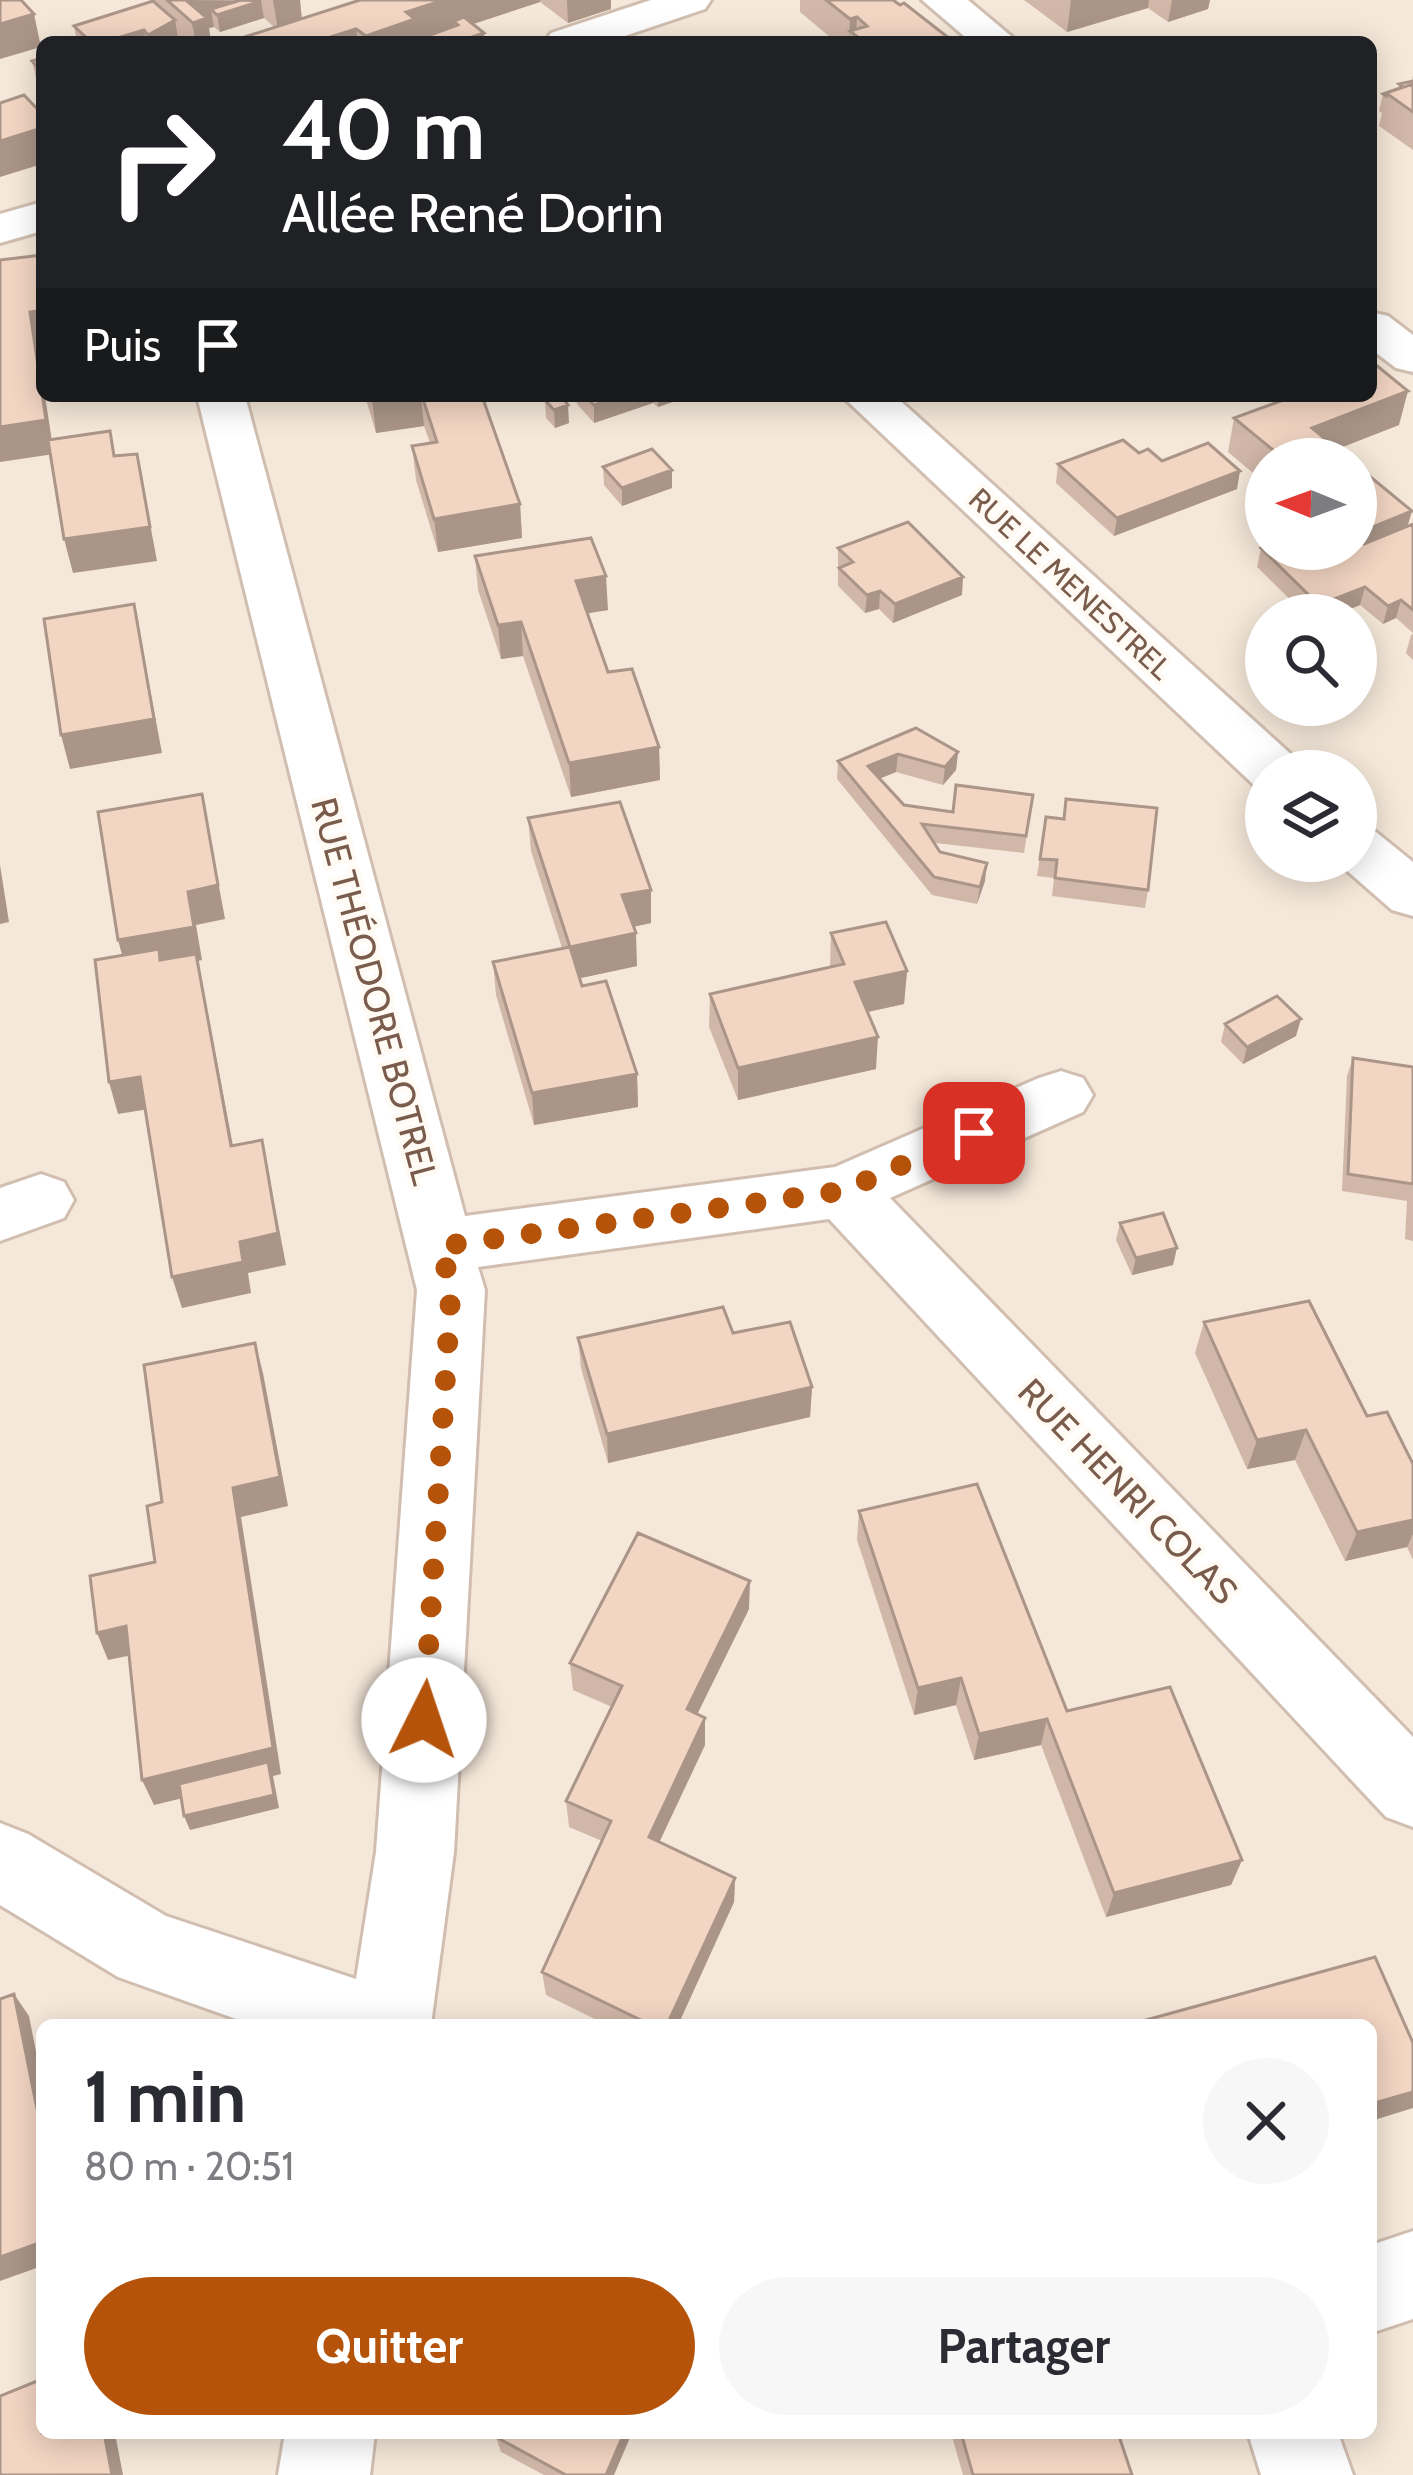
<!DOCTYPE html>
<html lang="fr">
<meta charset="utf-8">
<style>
body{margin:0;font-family:Cabin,sans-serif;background:#f7f7f7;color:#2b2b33;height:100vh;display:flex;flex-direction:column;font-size:45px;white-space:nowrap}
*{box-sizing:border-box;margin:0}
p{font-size:39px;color:#7c7c81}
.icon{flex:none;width:66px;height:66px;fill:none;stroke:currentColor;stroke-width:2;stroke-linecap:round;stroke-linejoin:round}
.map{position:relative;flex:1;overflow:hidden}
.side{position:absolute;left:36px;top:2019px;width:1341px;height:420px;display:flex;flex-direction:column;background:#fff;border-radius:18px;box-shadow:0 6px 30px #0003}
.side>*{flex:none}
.guide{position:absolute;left:36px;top:36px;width:1341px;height:366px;border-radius:18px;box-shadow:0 6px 30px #0003;background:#202124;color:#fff;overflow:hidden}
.needle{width:78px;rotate:271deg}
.controls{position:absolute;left:1245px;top:438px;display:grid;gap:24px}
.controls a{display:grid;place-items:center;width:132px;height:132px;border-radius:50%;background:#fff;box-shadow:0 6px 30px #0003;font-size:60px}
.pin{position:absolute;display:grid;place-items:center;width:102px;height:102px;color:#fff;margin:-51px;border-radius:24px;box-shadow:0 6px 18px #0006}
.me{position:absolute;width:132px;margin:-66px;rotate:4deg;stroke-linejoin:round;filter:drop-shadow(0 0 9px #0008)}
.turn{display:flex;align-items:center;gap:42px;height:252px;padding:0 48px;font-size:54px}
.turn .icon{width:156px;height:156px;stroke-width:2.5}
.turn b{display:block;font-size:84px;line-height:102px}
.then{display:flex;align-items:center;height:114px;padding:0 48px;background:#0003;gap:24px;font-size:45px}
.round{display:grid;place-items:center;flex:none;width:126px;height:126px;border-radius:63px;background:#f7f7f7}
.headline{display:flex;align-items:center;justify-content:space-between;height:204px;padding:0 48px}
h1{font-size:72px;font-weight:700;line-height:90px}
.cta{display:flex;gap:24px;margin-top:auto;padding:24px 48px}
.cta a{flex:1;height:138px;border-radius:72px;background:#b45309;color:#fff;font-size:48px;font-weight:700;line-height:138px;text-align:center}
.cta a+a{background:#f7f7f7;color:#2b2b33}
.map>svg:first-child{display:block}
.residential{fill:#f5e8da;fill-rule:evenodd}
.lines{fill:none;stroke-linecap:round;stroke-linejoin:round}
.minor-casing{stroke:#d1beb0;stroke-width:6}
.tertiary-casing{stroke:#d1beb0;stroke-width:6}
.minor{fill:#fff;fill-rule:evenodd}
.tertiary{fill:#fff;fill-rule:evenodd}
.wall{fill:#d1b7a8}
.shaded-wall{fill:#aa9588}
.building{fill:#f3d5c3;stroke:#aa9588;stroke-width:3}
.route{stroke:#b45309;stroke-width:21;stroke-dasharray:0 37.8}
.labels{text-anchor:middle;stroke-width:9;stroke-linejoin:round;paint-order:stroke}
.far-street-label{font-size:30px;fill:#7a5c4d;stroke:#fffaf3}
.street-label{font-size:36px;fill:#7a5c4d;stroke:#fffaf3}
</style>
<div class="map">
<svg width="1413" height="2475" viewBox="0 0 1413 2475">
<rect width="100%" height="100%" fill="#fdf6ec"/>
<path class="residential" d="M0 0H1413V2475H0ZM42 42H1371V396H42ZM1266 459H1356V549H1266ZM1266 615H1356V705H1266ZM1266 771H1356V861H1266ZM42 2025H1371V2433H42Z"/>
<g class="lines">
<defs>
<path id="minor" d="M922 0H968L1018 42H971Z
M1371 312 1388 316 1413 335V372L1396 368 1371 349Z
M197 396H245L465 1216 835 1167 1039 1078 1061 1071 1083 1078 1093 1095 1083 1112 890 1198 1413 1737V1827L1386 1817 829 1219 478 1267 485 1290 454 1852 431 2025H253L118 1977 0 1905V1823L28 1834 166 1916 356 1979 376 1852 417 1290Z
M842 396H895L1294 757 1302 771H1266V788L1254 785Z
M1356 826 1376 832 1413 862V916L1392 910 1336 861H1356Z
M41 1174 64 1182 74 1200 64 1218 0 1241V1188Z
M1413 2231V2319L1371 2333V2245Z
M285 2433H375L370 2475H278Z
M1248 2433H1338L1353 2475H1261Z"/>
<path id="tertiary" d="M651 0H711L705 9 607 42H545L551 33Z
M42 202V231L0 243V214Z"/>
</defs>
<use href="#minor" class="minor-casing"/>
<use href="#tertiary" class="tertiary-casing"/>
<use href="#minor" class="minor"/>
<use href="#tertiary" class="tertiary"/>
</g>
<path class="wall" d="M153 0H300L302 19 360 0H611V9L568 23 540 2 472 24 485 42H431V38L417 42H229L274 27 264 18 220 32 214 27 209 28 210 39 215 42H184L178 37 171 42H77L74 26Z
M800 0H893L950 39V42H836L800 12Z
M1024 0H1210L1208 9 1168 22 1148 8 1067 32Z
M42 58V85L36 78 32 61Z
M1413 75V150L1379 126 1382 113 1379 111 1383 94 1398 89 1399 84 1412 81Z
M365 396H482L520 504 522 538 438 552 416 480 412 446 430 443 424 426 376 433Z
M577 396H690L658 407 653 403 594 423 577 404Z
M1280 396H1371L1399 425 1337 449 1349 459H1266V484L1228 452 1234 418 1282 400Z
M545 400 569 423 555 428 546 418Z
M1139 453 1162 461 1237 489 1114 536 1056 483 1058 464Z
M1356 465 1407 527 1413 524V633L1396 618 1383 624 1360 605 1335 615H1306L1257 567 1261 548 1356 549Z
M603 467 672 470V488L622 506 604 485Z
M838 548 962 595 893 623 879 609 865 613 838 586Z
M475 556 608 610 587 613 608 672 659 747 660 780 571 797 523 656 501 659 478 590Z
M1413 634V660L1406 653 1411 635Z
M916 728 958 752 956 770 943 785 896 772 879 779 904 805 953 812 1033 795 1024 853 935 843 940 852 985 881 977 904 932 895 837 779 838 761Z
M1066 799 1148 890 1145 908 1052 896 1054 878 1037 876 1046 817 1063 819Z
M528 818 651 923 633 927 637 966 579 978 582 986 637 1074 638 1107 534 1125 496 995 493 962 562 948 531 851Z
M831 933 907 971 904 1004 868 1012 876 1069 738 1100 709 1027 710 994 830 967Z
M1225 1024 1296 1036 1243 1064 1221 1042Z
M1353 1058 1413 1067V1241L1405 1239 1407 1201 1342 1191 1347 1076Z
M1120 1223 1173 1265 1132 1275 1116 1240Z
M1204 1322 1367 1416 1413 1464V1560L1407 1547 1345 1561 1295 1460 1247 1469 1195 1353Z
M733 1333 812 1387 810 1417 608 1463 581 1368 578 1338Z
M859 1511 1067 1711 1242 1860 1231 1885 1106 1917 1041 1745 974 1760 956 1705 914 1715 857 1540Z
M749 1609 697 1714 705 1718V1745L659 1842 735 1878 734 1902 678 2025H607L546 1995 542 1972 602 1841 569 1827 566 1801 612 1707 573 1690 570 1663Z
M951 2433H1118L1132 2475H963Z
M496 2437 614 2475H544L501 2452Z"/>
<path class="shaded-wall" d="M190 0 261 1 264 18 220 32 217 15 211 9 214 27 209 28 211 42H196L187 1Z
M273 0H300L302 23 278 30Z
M444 0H540V2L458 29 454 21 455 30 430 35 431 38 417 42H366V36L406 12Z
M567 0H611V9L568 23Z
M1071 0H1149L1148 8 1067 32Z
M1172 0H1210L1208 9 1168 22Z
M34 14 41 47 0 59V24Z
M857 17 856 35 850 31 849 42 850 19Z
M175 20 178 38 171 42H150L148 35Z
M356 29 358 42H315Z
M144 30 146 42H104Z
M484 33 485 42H458Z
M42 128V164L0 177V141Z
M42 310V345L38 346 42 373V396L30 312Z
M1408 391 1399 425 1312 459V428Z
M42 396H45L54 454 0 462V427Z
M393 396H421L424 426 376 433 372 399Z
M621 396H653V403L594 423V405Z
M658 396H690L658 407Z
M568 405 569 423 555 428 554 410Z
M137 454 157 561 73 573 64 539Z
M672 470V488L622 506V488Z
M1240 471 1237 489 1114 536 1117 518Z
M520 504 522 538 438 552 434 519Z
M1412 511 1402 545 1359 563 1368 529Z
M606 576 608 610 578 615 576 581Z
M963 577 962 595 893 623 895 604Z
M1365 587 1360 605 1335 615H1317L1319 605Z
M880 591 879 609 865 613 867 595Z
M1401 600 1396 618 1383 624 1388 606Z
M134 604 162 753 70 769 61 735Z
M521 622 523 656 501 659 498 625Z
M659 747 660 780 571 797 569 763Z
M958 752 956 770 943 785 945 767Z
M898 754 896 772 866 784 868 766Z
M202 794 225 919 196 925 202 960 198 961 239 1178 127 973 118 940 188 892Z
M987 863 985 881 977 904 980 887Z
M0 865 9 922 0 924Z
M651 890V923L623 929 622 895Z
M636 933 637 966 572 980 570 947Z
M907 971 904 1004 853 1015 855 982Z
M1301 1019 1296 1036 1243 1064 1247 1047Z
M878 1037 876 1069 738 1100V1068Z
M637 1074 638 1107 534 1125 532 1093Z
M140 1077 149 1109 118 1114 109 1082Z
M262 1140 286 1265 248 1273 251 1293 182 1308 172 1277 240 1242Z
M1177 1248 1173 1265 1132 1275 1136 1258Z
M255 1343 263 1373 288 1506 241 1517 281 1774 273 1776 279 1808 190 1830 184 1816 271 1777 154 1805 142 1780 233 1488Z
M812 1387 810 1417 608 1463 607 1434Z
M1306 1430 1295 1460 1247 1469 1257 1440Z
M1413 1520V1534L1407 1547 1345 1561 1357 1532Z
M750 1581 749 1609 687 1735V1709Z
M126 1626 137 1654 108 1660 97 1633Z
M961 1678 956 1705 914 1715 918 1688Z
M705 1718V1745L650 1862 649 1837Z
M1047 1719 1041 1745 974 1760 979 1734Z
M1242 1860 1231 1885 1106 1917 1114 1893Z
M735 1878 734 1902 678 2025H667Z
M14 1994 29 2016 42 2082V2134Z
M1413 2092V2108L1371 2121V2104Z
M42 2242V2266L0 2281V2257Z
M104 2433H115L123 2475H112Z
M624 2433H632L614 2475H606Z"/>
<path class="building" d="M0 0H21L34 14 0 24Z
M167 0H190L187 1 207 18 193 23Z
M241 0 261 1 217 15 211 9Z
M360 0H444L406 12 415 19 366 36 356 29 315 42H229Z
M826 0H893L900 5 904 3 950 39 940 42H864L850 31 867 26 857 17 850 19Z
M153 1 175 20 148 35 144 30 104 42H91L74 26Z
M464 17 484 33 458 42H439L430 35 458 25 454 21Z
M42 58V72L32 61Z
M1413 81V84L1386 93V96L1383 94 1403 87 1399 84Z
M1413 84V112L1386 93Z
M24 95 42 114V128L0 141V103Z
M42 255V310L30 312 46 420 0 427V260Z
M1376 365 1408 391 1312 428 1349 459H1284L1234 418 1294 396H1371V367Z
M422 396H482L520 504 434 519 412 446 437 442Z
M557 396H561L568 405 554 410 545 400Z
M585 396H621L594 405Z
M110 431 114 456 137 454 150 527 64 539 48 440Z
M1123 440 1139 453 1148 449 1162 461 1208 443 1240 471 1117 518 1058 464Z
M652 449 672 470 622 488 603 467Z
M1356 465 1412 511 1368 529 1356 519Z
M908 522 963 577 895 604 880 591 867 595 839 568 853 562 838 548Z
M1413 524V610L1401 600 1388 606 1365 587 1319 605 1261 548 1266 546V549H1356V537L1364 544Z
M591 538 606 576 576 581 608 672 632 669 659 747 569 763 521 622 498 625 475 556Z
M134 604 154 719 61 735 44 619Z
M916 728 958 752 945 767 898 754 868 766 904 805 953 812 956 785 1033 795 1026 836 922 824 940 852 987 863 980 887 934 877 838 761Z
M202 794 218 885 188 892 194 927 118 940 98 812Z
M1066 799 1157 808 1148 890 1055 878 1057 860 1040 859 1046 817 1064 819Z
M620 802 651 890 622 895 636 933 570 947 528 818Z
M886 922 907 971 855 982 878 1037 738 1068 710 994 844 964 831 933Z
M570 947 582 986 606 981 637 1074 532 1093 493 962Z
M159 949 160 960 196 954 231 1146 262 1140 278 1233 240 1242 243 1262 172 1277 140 1077 109 1082 95 960Z
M1277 996 1301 1019 1247 1047 1225 1024Z
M1353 1058 1413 1067V1184L1348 1174Z
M1163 1213 1177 1248 1136 1258 1120 1223Z
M1309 1301 1367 1416 1387 1412 1413 1464V1520L1357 1532 1306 1430 1257 1440 1204 1322Z
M723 1307 733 1333 790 1322 812 1387 607 1434 578 1338Z
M255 1343 280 1477 233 1488 273 1748 142 1780 126 1626 97 1633 90 1576 155 1562 147 1506 162 1502 144 1365Z
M977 1484 1067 1711 1170 1687 1242 1860 1114 1893 1047 1719 979 1734 961 1678 918 1688 859 1511Z
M638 1533 750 1581 687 1709 705 1718 649 1837 735 1878 667 2025H651L542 1972 611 1821 566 1801 622 1686 570 1663Z
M268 1762 274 1795 184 1816 179 1784Z
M1375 1957 1413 2043V2092L1371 2104V2025H1128Z
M14 1994 42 2134V2242L0 2257V1999Z
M42 2379V2433H104L112 2475H0V2396Z
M499 2433H624L606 2475H566L496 2437Z
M961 2433H1118L1132 2475H973Z"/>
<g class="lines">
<path class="route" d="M424 1720 451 1290 441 1246 843 1191 974 1133"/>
</g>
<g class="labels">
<g class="far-street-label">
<text transform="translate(1070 584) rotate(43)" y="10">RUE LE MENESTREL</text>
</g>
<g class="street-label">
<text transform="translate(375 991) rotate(75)" y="13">RUE THÉODORE BOTREL</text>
<text transform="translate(1128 1491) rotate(46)" y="13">RUE HENRI COLAS</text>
</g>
</g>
</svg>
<div class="controls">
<a><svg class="needle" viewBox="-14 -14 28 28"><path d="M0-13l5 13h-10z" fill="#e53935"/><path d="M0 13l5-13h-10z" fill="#7c7c81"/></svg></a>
<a><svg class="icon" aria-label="search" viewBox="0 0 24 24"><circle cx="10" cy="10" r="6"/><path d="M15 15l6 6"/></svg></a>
<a><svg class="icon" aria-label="layers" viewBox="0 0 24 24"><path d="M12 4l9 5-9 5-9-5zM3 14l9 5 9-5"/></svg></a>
</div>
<div class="pin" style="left:974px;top:1133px;background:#d93025"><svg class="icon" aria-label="arrive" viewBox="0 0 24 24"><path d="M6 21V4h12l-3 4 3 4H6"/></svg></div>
<svg class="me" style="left:424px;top:1720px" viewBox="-20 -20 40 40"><circle r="19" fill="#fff"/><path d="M0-13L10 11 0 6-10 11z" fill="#b45309"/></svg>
<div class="guide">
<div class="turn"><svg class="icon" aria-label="right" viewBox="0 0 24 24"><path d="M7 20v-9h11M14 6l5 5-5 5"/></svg><div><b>40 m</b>Allée René Dorin</div></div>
<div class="then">Puis<svg class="icon" aria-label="arrive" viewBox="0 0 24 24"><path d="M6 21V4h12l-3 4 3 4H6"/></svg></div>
</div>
<section class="side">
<div class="headline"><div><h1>1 min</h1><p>80 m · 20:51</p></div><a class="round"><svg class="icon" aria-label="close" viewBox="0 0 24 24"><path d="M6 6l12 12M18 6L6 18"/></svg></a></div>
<div class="cta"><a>Quitter</a><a>Partager</a></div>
</section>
</div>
